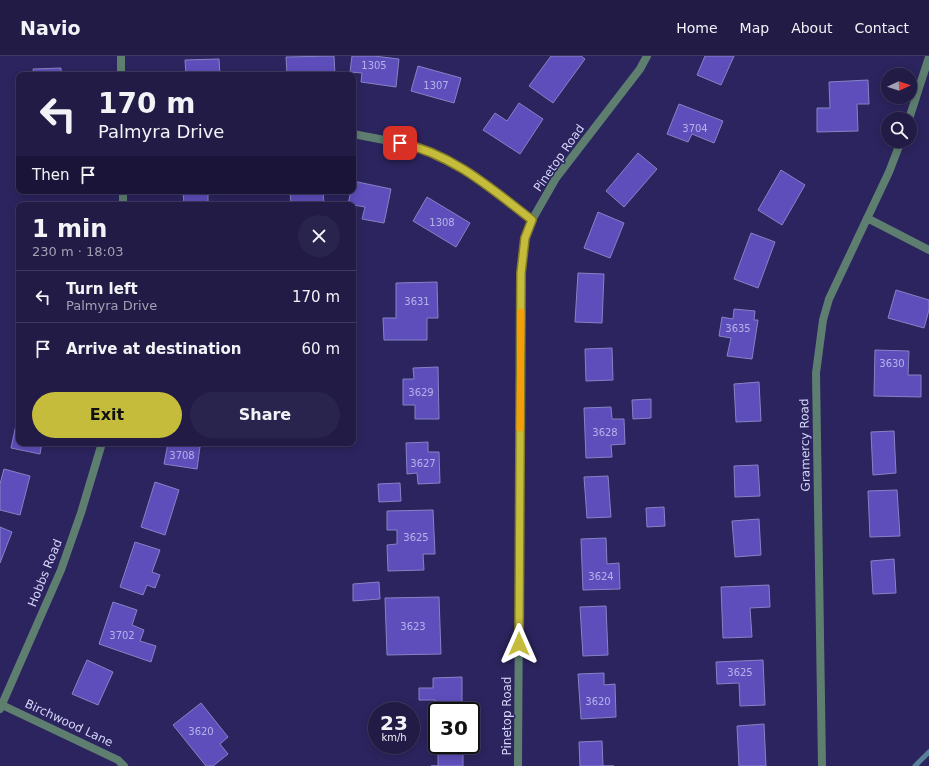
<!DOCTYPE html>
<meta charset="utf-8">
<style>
body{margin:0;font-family:"DejaVu Sans",sans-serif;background:#29244d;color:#f1f3f6;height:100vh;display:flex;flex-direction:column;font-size:15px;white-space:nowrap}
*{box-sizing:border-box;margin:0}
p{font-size:13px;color:#a2a1b3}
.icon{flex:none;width:22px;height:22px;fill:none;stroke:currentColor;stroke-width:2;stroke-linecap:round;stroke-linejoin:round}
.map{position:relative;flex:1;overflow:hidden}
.sheet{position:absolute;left:16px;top:146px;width:340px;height:244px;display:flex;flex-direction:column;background:#211b46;border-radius:8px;box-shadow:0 2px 10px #0003,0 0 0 1px #3e395f}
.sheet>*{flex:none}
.guide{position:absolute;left:16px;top:16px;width:340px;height:122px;border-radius:8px;box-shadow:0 2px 10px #0003,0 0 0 1px #3e395f;background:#211b46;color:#f1f3f6;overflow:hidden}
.needle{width:26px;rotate:87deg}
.fabs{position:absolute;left:881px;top:12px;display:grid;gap:8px}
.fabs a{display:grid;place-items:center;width:36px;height:36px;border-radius:50%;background:#211b46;box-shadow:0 2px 10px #0003,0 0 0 1px #3e395f;font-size:20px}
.speed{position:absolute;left:368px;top:646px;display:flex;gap:8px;font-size:20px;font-weight:700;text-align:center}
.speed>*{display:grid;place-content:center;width:52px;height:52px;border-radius:50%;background:#211b46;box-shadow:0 2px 10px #0003,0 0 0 1px #3e395f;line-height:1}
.speed small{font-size:10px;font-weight:400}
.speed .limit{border:2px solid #111;border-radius:6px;background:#fff;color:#111}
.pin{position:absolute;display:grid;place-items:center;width:34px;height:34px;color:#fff;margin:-17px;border-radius:8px;box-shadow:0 2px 6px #0006}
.me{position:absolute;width:44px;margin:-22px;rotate:0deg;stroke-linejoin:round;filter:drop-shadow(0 0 3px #0008)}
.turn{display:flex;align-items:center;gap:14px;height:84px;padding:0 16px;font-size:18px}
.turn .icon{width:52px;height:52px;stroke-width:2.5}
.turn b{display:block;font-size:28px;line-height:34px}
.then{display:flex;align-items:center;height:38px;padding:0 16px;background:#0003;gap:8px;font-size:15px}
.round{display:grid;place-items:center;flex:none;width:42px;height:42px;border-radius:21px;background:#29244d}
.summary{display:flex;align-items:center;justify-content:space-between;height:68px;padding:0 16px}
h1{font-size:24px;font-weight:700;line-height:30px}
.action{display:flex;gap:8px;margin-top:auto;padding:8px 16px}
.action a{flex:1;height:46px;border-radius:24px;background:#c6bc3c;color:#111;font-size:16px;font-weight:700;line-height:46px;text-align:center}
.action a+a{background:#29244d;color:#f1f3f6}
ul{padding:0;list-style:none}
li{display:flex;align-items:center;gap:12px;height:52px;padding:0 16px;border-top:1px solid #3e395f}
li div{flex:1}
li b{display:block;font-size:15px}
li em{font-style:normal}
header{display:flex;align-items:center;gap:24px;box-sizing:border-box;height:56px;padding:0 20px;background:#211b46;border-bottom:1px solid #3e395f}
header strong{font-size:19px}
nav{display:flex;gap:22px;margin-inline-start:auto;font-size:14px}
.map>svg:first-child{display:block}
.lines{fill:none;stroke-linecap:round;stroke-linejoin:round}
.stream{stroke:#598099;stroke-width:5}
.building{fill:#5d4ebb;stroke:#8583c5}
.minor{stroke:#5e7f70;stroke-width:8}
.tertiary{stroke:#5e7f70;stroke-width:8}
.route-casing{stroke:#817a27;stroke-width:10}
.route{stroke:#c6bc3c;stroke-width:7}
.slow{stroke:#f59e0b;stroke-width:7}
.labels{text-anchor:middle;stroke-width:3;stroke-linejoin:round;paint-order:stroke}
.number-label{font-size:10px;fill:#b6b3ea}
.street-label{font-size:12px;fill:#d4d5f9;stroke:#2c245e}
</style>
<header>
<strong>Navio</strong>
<nav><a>Home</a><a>Map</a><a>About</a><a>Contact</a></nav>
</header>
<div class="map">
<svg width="929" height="710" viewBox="0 0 929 710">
<rect width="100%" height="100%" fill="#2c245e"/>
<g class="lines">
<path class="stream" d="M915 710 929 696"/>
</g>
<path class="building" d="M334 0 335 19H287L286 1Z
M352 0H374L399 3 396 31 361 26 362 17 350 16Z
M551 0H581L585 3 553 47 529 30Z
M705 0H734L721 29 697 19Z
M219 3 220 19H186L185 4Z
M418 10 461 22 454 47 411 35Z
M61 12V19H34L33 13Z
M868 24 869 48H857L858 75 817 76V52H830L829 26Z
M519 47 543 63 520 98 483 74 495 57 507 65Z
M679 48 723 65 714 87 692 78 688 86 667 78Z
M638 97 657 113 624 151 606 135Z
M781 114 805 129 782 169 758 154Z
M353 125 391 133 384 167 362 163 365 151 348 148 351 135H353Z
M34 135H67V136L35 137Z
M183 135H208V149H184Z
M290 135H323L324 148 291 149Z
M427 141 470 167 456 191 413 165Z
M598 156 624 167 610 202 584 192Z
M751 177 775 186 758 232 734 223Z
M578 217 604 218 602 267 575 266Z
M437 226 438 262H427V284H384L383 262H396V227Z
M896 234 929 244V254L924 272 888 262Z
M734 253 755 255 754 264H758L752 303 727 300 731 282 719 280 722 261 733 263Z
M612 292 613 324 586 325 585 293Z
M875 294 909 295 908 319H921V341L874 340Z
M438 311 439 363H415V349H403V323H414L413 312Z
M759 326 761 365 736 366 734 328Z
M651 343V362L633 363 632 344Z
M611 351 612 363H624L625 388 611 389 612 401 586 402 584 352Z
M19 355V387H42L40 398 11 392Z
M894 375 896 417 873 419 871 376Z
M428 386V396H439L440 427 418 428 417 417 407 418 406 387Z
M168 387H191V389L200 391 197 413 164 408Z
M758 409 760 440 735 441 734 410Z
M4 413 30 420 20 459 0 454V428Z
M608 420 611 461 587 462 584 421Z
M155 426 179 434 165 479 141 471Z
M400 427 401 445 379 446 378 428Z
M897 434 900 480 870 481 868 435Z
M664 451 665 470 647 471 646 452Z
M433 454 435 498H423L424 514 388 515 387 489 397 488V474H387V455Z
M759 463 761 499 735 501 732 465Z
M0 471 12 476 0 507Z
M606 482 607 508 619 507 620 533 583 534 581 483Z
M135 486 160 494 152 516 160 519 155 532 147 529 143 539 120 531Z
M894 503 896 537 873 538 871 505Z
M379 526 380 543 353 545V528Z
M769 529 770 551 750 552 752 581 723 582 721 531Z
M439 541 441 598 387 599 385 542Z
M113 546 137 554 132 569 144 574 140 585 156 590 151 606 99 588Z
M606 550 608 599 583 600 580 551Z
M87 604 113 616 98 649 72 638Z
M763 604 765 649 740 650 739 627 717 628 716 606Z
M604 617V629L615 628 616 661 581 663 578 618Z
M462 621V655H437V672H435V644H419V632H433V622Z
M201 647 228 681 220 688 228 698 213 710H206L173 669Z
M764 668 766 710H739L737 670Z
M602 685 603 710H614H580L579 686Z
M438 698H463V710H431H438Z"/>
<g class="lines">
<path class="minor" d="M909 63 929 1
M353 78 416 90 469 116 532 164
M867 162 929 194
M2 649 118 704 124 710
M518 710 521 217 525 182 532 164 556 122 640 13 647 0
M822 710 816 317 823 264 829 243 889 116 901 85"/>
<path class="tertiary" d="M121 0V19
M123 135V149
M0 653 61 514 81 457 102 387"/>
</g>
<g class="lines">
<defs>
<path id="route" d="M400 87C451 97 492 133 532 164L525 182 521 217 519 588"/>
</defs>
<use href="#route" class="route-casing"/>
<use href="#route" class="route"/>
<path class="slow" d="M520 372 521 256"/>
</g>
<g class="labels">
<g class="number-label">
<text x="374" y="13">1305</text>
<text x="436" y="33">1307</text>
<text x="695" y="76">3704</text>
<text x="442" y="170">1308</text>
<text x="417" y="249">3631</text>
<text x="738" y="276">3635</text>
<text x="892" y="311">3630</text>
<text x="421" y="340">3629</text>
<text x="605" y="380">3628</text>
<text x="182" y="403">3708</text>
<text x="423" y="411">3627</text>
<text x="416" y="485">3625</text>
<text x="601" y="524">3624</text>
<text x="413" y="574">3623</text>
<text x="122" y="583">3702</text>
<text x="740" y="620">3625</text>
<text x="598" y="649">3620</text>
<text x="201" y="679">3620</text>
</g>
<g class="street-label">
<text transform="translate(559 102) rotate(-55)" y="4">Pinetop Road</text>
<text transform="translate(805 389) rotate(-91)" y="4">Gramercy Road</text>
<text transform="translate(45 517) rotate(-68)" y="4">Hobbs Road</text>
<text transform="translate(507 660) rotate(-90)" y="4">Pinetop Road</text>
<text transform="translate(69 667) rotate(25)" y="4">Birchwood Lane</text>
</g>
</g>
</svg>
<div class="fabs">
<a><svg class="needle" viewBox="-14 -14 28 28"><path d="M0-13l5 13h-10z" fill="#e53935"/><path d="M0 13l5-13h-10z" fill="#a2a1b3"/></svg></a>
<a><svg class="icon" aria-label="search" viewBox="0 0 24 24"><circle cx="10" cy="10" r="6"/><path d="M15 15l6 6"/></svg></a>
</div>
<div class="speed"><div>23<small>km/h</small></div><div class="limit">30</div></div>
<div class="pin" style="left:400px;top:87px;background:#d93025"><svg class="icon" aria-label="arrive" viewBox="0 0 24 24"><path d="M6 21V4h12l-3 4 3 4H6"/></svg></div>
<svg class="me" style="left:519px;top:588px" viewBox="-20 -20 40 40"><path d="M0-17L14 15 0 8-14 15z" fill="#c6bc3c" stroke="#fff" stroke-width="4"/></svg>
<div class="guide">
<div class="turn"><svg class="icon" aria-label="left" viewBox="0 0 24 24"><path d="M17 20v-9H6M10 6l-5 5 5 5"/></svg><div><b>170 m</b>Palmyra Drive</div></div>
<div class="then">Then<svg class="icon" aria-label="arrive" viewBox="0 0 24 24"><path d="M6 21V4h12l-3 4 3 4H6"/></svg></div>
</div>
<section class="sheet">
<div class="summary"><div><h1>1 min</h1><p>230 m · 18:03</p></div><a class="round"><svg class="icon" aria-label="close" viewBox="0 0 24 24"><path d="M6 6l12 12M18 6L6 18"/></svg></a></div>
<ul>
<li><svg class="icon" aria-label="left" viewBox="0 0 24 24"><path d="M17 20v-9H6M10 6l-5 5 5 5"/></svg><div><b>Turn left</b><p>Palmyra Drive</p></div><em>170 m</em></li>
<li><svg class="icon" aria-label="arrive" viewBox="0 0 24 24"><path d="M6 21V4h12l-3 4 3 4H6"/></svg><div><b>Arrive at destination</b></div><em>60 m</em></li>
</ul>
<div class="action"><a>Exit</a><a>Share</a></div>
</section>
</div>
